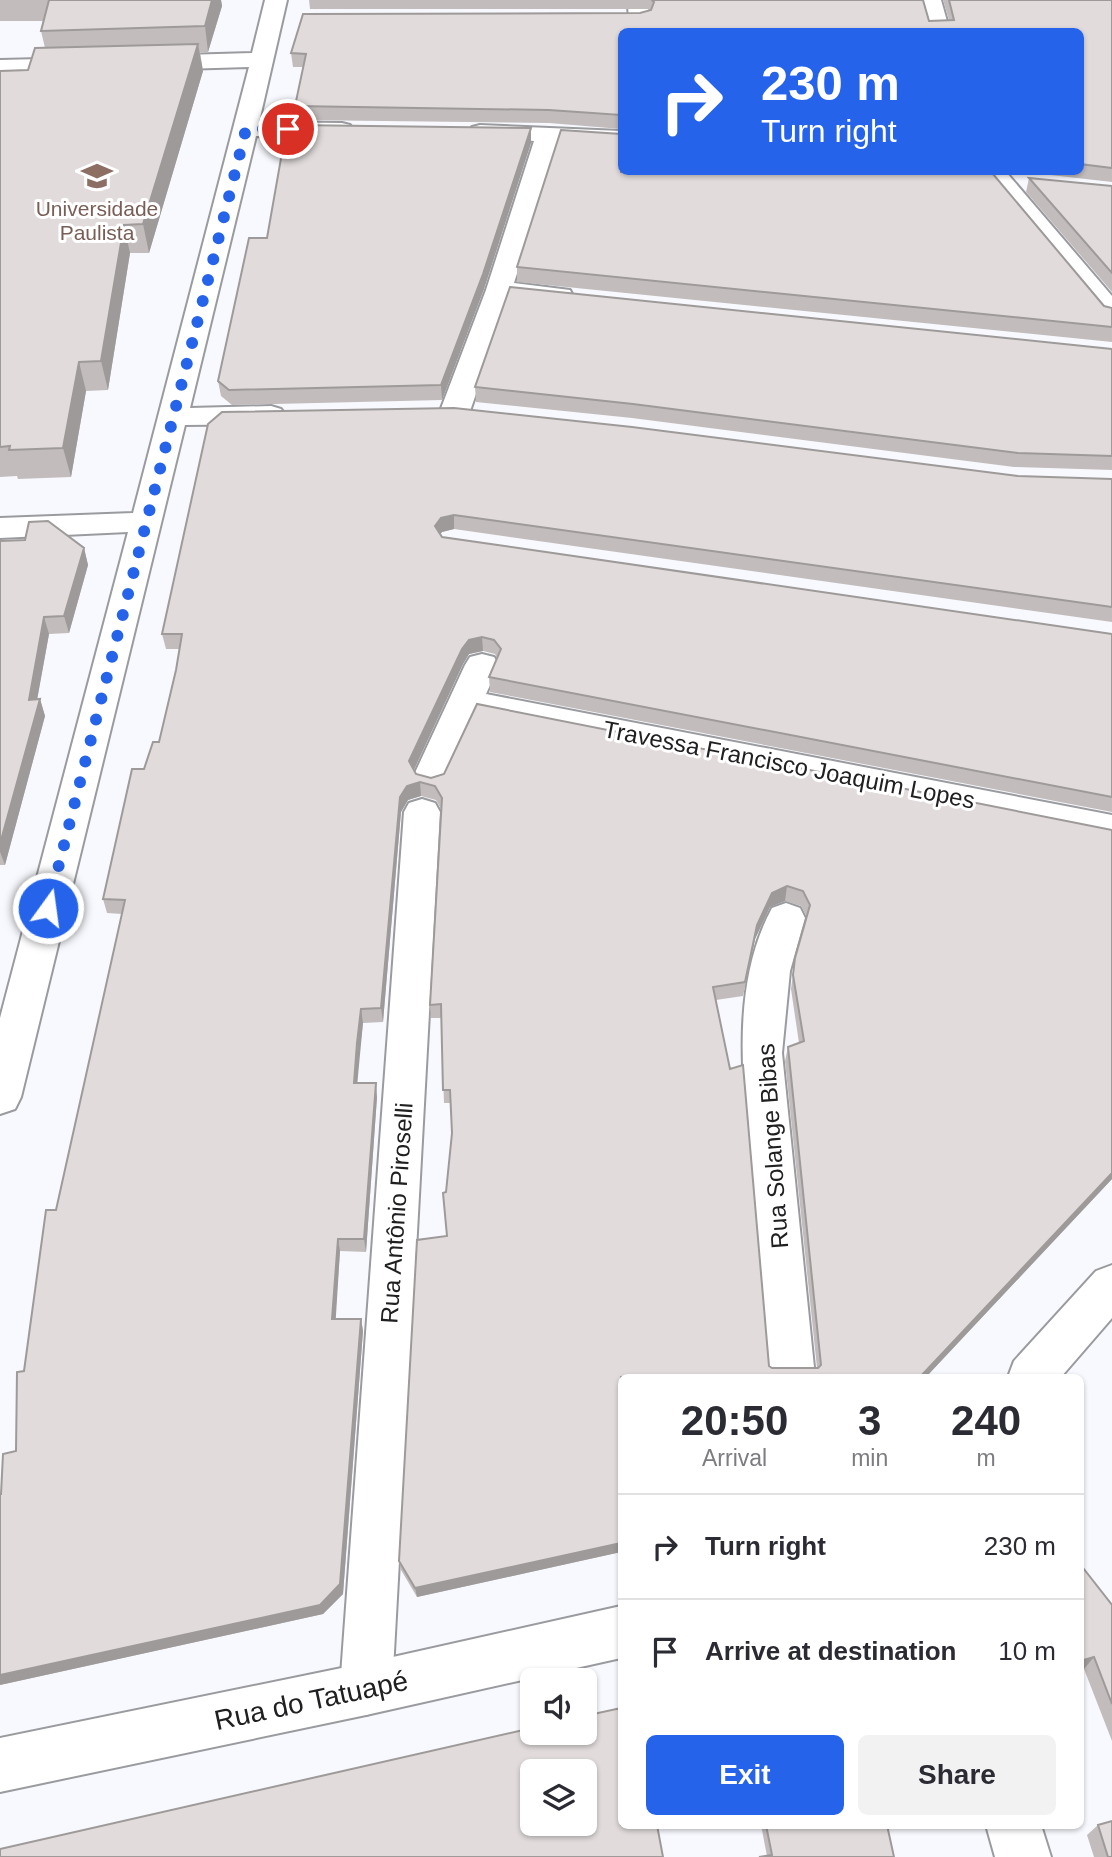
<!DOCTYPE html>
<meta charset="utf-8">
<style>
body{margin:0;font-family:Arial,sans-serif;background:#f2f2f3;color:#2b2b33;height:100vh;display:flex;flex-direction:column;font-size:26px;white-space:nowrap}
*{box-sizing:border-box;margin:0}
p{font-size:23px;color:#7c7c81}
.icon{flex:none;width:38px;height:38px;fill:none;stroke:currentColor;stroke-width:2;stroke-linecap:round;stroke-linejoin:round}
.map{position:relative;flex:1;overflow:hidden}
.sheet{position:absolute;left:618px;top:1374px;width:466px;height:455px;display:flex;flex-direction:column;background:#fff;border-radius:10px;box-shadow:0 2px 5px #0004}
.sheet>*{flex:none}
.top-card{position:absolute;left:618px;top:28px;width:466px;height:147px;border-radius:10px;box-shadow:0 2px 5px #0004;background:#2563eb;color:#fff;overflow:hidden}
.tools{position:absolute;left:520px;top:1668px;display:grid;gap:14px}
.tools a{display:grid;place-items:center;width:77px;height:77px;border-radius:10px;background:#fff;box-shadow:0 2px 5px #0004;font-size:35px}
.pin{position:absolute;display:grid;place-items:center;width:60px;height:60px;color:#fff;margin:-30px;border:4px solid #fff;border-radius:50%;box-shadow:0 2px 7px #0007}
.me{position:absolute;width:77px;margin:-38px;rotate:14deg;stroke-linejoin:round;filter:drop-shadow(0 0 5px #0008)}
.turn{display:flex;align-items:center;gap:24px;height:147px;padding:0 28px;font-size:32px}
.turn .icon{width:91px;height:91px;stroke-width:2.5}
.turn b{display:block;font-size:49px;line-height:60px}
.eta{display:flex;justify-content:space-evenly;align-items:center;height:119px;text-align:center}
.eta b{font-size:42px;font-weight:700;line-height:49px}
.cta{display:flex;gap:14px;margin-top:auto;padding:14px 28px}
.cta a{flex:1;height:80px;border-radius:10px;background:#2563eb;color:#fff;font-size:28px;font-weight:700;line-height:80px;text-align:center}
.cta a+a{background:#f2f2f3;color:#2b2b33}
ul{padding:0;list-style:none}
li{display:flex;align-items:center;gap:21px;height:105px;padding:0 28px;border-top:2px solid #e1e1e2}
li div{flex:1}
li b{display:block;font-size:26px}
li em{font-style:normal}
.map>svg:first-child{display:block}
.lines{fill:none;stroke-linecap:round;stroke-linejoin:round}
.street-casing{stroke:#9a9b9f;stroke-width:4}
.secondary-casing{stroke:#9a9b9f;stroke-width:4}
.street{fill:#fff;fill-rule:evenodd}
.secondary{fill:#fff;fill-rule:evenodd}
.wall{fill:#c2bdbc;fill-rule:evenodd}
.shaded-wall{fill:#9e9a99}
.building{fill:#e1dcdb;stroke:#9e9a99;stroke-width:2;fill-rule:evenodd}
.route{stroke:#2563eb;stroke-width:12;stroke-dasharray:0 21.6}
.labels{text-anchor:middle;stroke-width:6;stroke-linejoin:round;paint-order:stroke}
.far-education-label{font-size:21px;fill:#785e54;stroke:#fff}
.street-label{font-size:24px;fill:#202022;stroke:#fff}
.near-street-label{font-size:28px;fill:#202022;stroke:#fff}
</style>
<div class="map">
<svg width="1112" height="1857" viewBox="0 0 1112 1857">
<rect width="100%" height="100%" fill="#f8f9fe"/>
<g class="lines">
<defs>
<path id="street" d="M265 0H287L259 122 342 123 350 125 354 130 350 135 342 137 256 136 190 408 271 406 281 409 286 415 281 421 271 424 185 425 21 1097 15 1109 0 1114V1018L128 532 0 538V518L133 513 249 67 148 70 140 68 137 63 140 58 148 56 252 53Z
M628 0H650L651 32H629Z
M919 0H941L950 32H928Z
M81 58 89 60 92 65 89 70 0 74V60Z
M480 125 621 131V145L558 143 514 283 570 290 573 296 570 302 560 304 509 299 470 411 465 417 455 420 445 417 440 411 486 290 534 141 472 137 468 132 472 127Z
M981 172H1006L1112 296V321L1102 319Z
M482 654 494 657 499 665 486 694 1112 815V843L476 716 444 786 431 790 418 786 413 777 465 665 470 657Z
M422 799 435 803 440 812 392 1689 385 1708 366 1715 347 1708 340 1689 404 812 409 803Z
M786 903 800 908 805 918 790 971 782 1053 815 1377H769C763 1313 758 1249 753 1186 745 1095 727 991 772 908Z
M986 1825H1041L1051 1857H995Z"/>
<path id="secondary" d="M1112 1265V1318L1061 1377H1008L1014 1361 1096 1271Z
M621 1606V1658L366 1715 0 1792V1738L366 1663Z"/>
</defs>
<use href="#street" class="street-casing"/>
<use href="#secondary" class="secondary-casing"/>
<use href="#street" class="street"/>
<use href="#secondary" class="secondary"/>
</g>
<path class="wall" d="M0 0H221L222 6 208 52H200L203 71 149 253H130L108 390 86 391 71 477 18 479 17 476 0 477V71L28 70 45 48 41 31 43 21H0Z
M309 0H923L929 21 949 20 943 0H1112V182L1024 172H1080V32H621V129L549 123 297 120 295 106 303 67H293L291 53 640 13 649 11 648 9H310Z
M531 143 484 289 442 400 232 405 221 396 218 381 267 238Z
M1029 178 1112 186V292L1026 192Z
M517 267 1104 306 1112 308V342L517 282Z
M1112 349V470L1014 467 632 418 476 402 475 387Z
M208 424 1018 476 1112 479V622L454 529 442 532 440 535 442 537 1112 634V812L490 692 489 677 497 658 495 654 483 651 469 654 463 664 414 770 416 774 431 778 1112 830V1179L926 1377H621V1552L417 1597 401 1570 399 1561 447 1236 446 1192 452 1133 451 1103H444L441 1018H431L430 1005 441 809 436 800 421 796 408 800 401 812 383 1022 363 1023 359 1056 357 1083 377 1097 366 1252 340 1251 335 1319H361L363 1331 343 1594 323 1614 0 1685V1494H1L16 1451 24 1371 56 1210 122 914 107 913 103 899 144 769 159 742 176 670 180 649H166L162 634ZM785 901 801 906 807 917 795 958 791 989 799 1043 788 1047 785 1061 817 1368H772L769 1366 716 1000 743 996 755 939 770 907Z
M0 541 84 548 88 565 69 633 49 634 37 699H40L45 716 5 865H0Z
M1112 1605V1741L1084 1669Z
M761 1825H887L767 1856Z
M1098 1825 1112 1857H1094L1087 1835Z"/>
<path class="shaded-wall" d="M212 0H221L222 6 208 52 205 26Z
M198 44 203 71 149 253 143 224Z
M531 128V143L484 289 442 400 441 385Z
M124 225 130 253 108 390 101 361Z
M79 362 86 391 71 477 63 448Z
M454 515V529L442 532 436 540 435 526 441 518Z
M84 548 88 565 69 633 64 616Z
M44 617 49 634 34 717 29 700Z
M482 637 483 651 469 654 463 664 411 776 409 761 462 649 469 640Z
M40 699 45 716 5 865 0 852V844Z
M420 782 421 796 408 800 401 812 383 1022 381 1008 400 797 407 786Z
M787 886 785 901 770 907 755 939 743 996 757 925 772 893Z
M361 1009 363 1023 356 1097 354 1083Z
M376 1083 377 1097 366 1252 364 1239Z
M1112 1173V1179L926 1377H920Z
M338 1239 340 1251 335 1331 332 1319Z
M361 1319 363 1331 343 1594 323 1614 0 1685V1675Z
M621 1543V1552L417 1597 415 1588Z
M1094 1657 1084 1669 1080 1670V1661Z"/>
<path class="building" d="M49 0H212L205 26 41 31Z
M652 0H923L929 21 954 20 949 0H1112V168L1080 164V32H621V115L549 110 295 106 306 54 291 53 303 14 640 13 651 10 654 2Z
M198 44 143 224 124 225 101 361 79 362 63 448 9 450 10 446 0 447V71L28 70 35 48Z
M291 125 531 128 483 274 441 385 229 390 218 381 249 238H267L283 147Z
M561 130 621 134V172H976L993 174 1104 306 1112 308V327L517 267Z
M1029 178 1112 186V273Z
M510 287 1112 349V456L1018 453 633 404 475 387Z
M454 408 632 427 1018 476 1112 479V607L454 515 441 518 435 526 442 537 1112 634V797L489 677 501 649 494 640 482 637 469 640 462 649 409 761 416 774 431 778 444 774 477 704 1112 830V1173L920 1377H621V1543L415 1588 399 1561 417 1240 447 1236 443 1193 446 1192 452 1133 450 1090H443L441 1004 430 1005 442 798 435 786 420 782 407 786 400 797 381 1008 361 1009 357 1043 354 1083H376L364 1239H338L332 1319H361L340 1584 320 1605 0 1675V1494H1L3 1454 16 1451 17 1372 24 1371 46 1210H56L125 900 103 899 132 769H144L153 742H159L176 670 182 634H162L208 424 222 412ZM787 886 803 891 810 905 795 958 793 975 804 1041 788 1047 821 1365 818 1368H772L769 1366 743 1065 730 1069 713 987 745 982 757 925 772 893Z
M48 521 84 548 64 616 44 617 29 700 40 699 0 844V541L25 540 29 522Z
M1080 1564 1112 1605V1704L1094 1657 1080 1661Z
M621 1708V1825H657L663 1857H0V1849L532 1728V1732H584V1716ZM532 1771H584V1824H532Z
M1112 1821V1857H1108L1098 1825Z
M766 1825H887L894 1857H759L772 1855Z"/>
<g class="lines">
<path class="route" d="M48 908C114 648 181 389 246 129H288"/>
</g>
<defs>
<symbol id="university-bare" viewBox="-9 -9 18 18"><path d="M0-5L7-2L0 1L-7-2ZM-4 1L0 2.5L4 1V4Q0 6-4 4Z" fill="#8d6e63" stroke="#fff" stroke-width="2.5" paint-order="stroke"/></symbol>
</defs>
<g fill-rule="evenodd">
<use href="#university-bare" x="75" y="154" width="44" height="44"/>
</g>
<g class="labels">
<g class="far-education-label">
<text x="97" y="216">Universidade<tspan x="97" dy="24">Paulista</tspan></text>
</g>
<g class="street-label">
<text transform="translate(789 765) rotate(11)" y="8">Travessa Francisco Joaquim Lopes</text>
<text transform="translate(773 1146) rotate(-94)" y="8">Rua Solange Bibas</text>
<text transform="translate(397 1213) rotate(-86)" y="8">Rua Antônio Piroselli</text>
</g>
<g class="near-street-label">
<text transform="translate(311 1700) rotate(-12)" y="10">Rua do Tatuapé</text>
</g>
</g>
</svg>
<div class="tools">
<a><svg class="icon" aria-label="sound" viewBox="0 0 24 24"><path d="M4 9h4l5-4v14l-5-4H4zM17 9q2 3 0 6"/></svg></a>
<a><svg class="icon" aria-label="layers" viewBox="0 0 24 24"><path d="M12 4l9 5-9 5-9-5zM3 14l9 5 9-5"/></svg></a>
</div>
<div class="pin" style="left:288px;top:129px;background:#d93025"><svg class="icon" aria-label="arrive" viewBox="0 0 24 24"><path d="M6 21V4h12l-3 4 3 4H6"/></svg></div>
<svg class="me" style="left:48px;top:908px" viewBox="-20 -20 40 40"><circle r="17" fill="#2563eb" stroke="#fff" stroke-width="3"/><path d="M0-11L8 9 0 5-8 9z" fill="#fff"/></svg>
<div class="top-card">
<div class="turn"><svg class="icon" aria-label="right" viewBox="0 0 24 24"><path d="M7 20v-9h11M14 6l5 5-5 5"/></svg><div><b>230 m</b>Turn right</div></div>
</div>
<section class="sheet">
<div class="eta">
<div><b>20:50</b><p>Arrival</p></div>
<div><b>3</b><p>min</p></div>
<div><b>240</b><p>m</p></div>
</div>
<ul>
<li><svg class="icon" aria-label="right" viewBox="0 0 24 24"><path d="M7 20v-9h11M14 6l5 5-5 5"/></svg><div><b>Turn right</b></div><em>230 m</em></li>
<li><svg class="icon" aria-label="arrive" viewBox="0 0 24 24"><path d="M6 21V4h12l-3 4 3 4H6"/></svg><div><b>Arrive at destination</b></div><em>10 m</em></li>
</ul>
<div class="cta"><a>Exit</a><a>Share</a></div>
</section>
</div>
